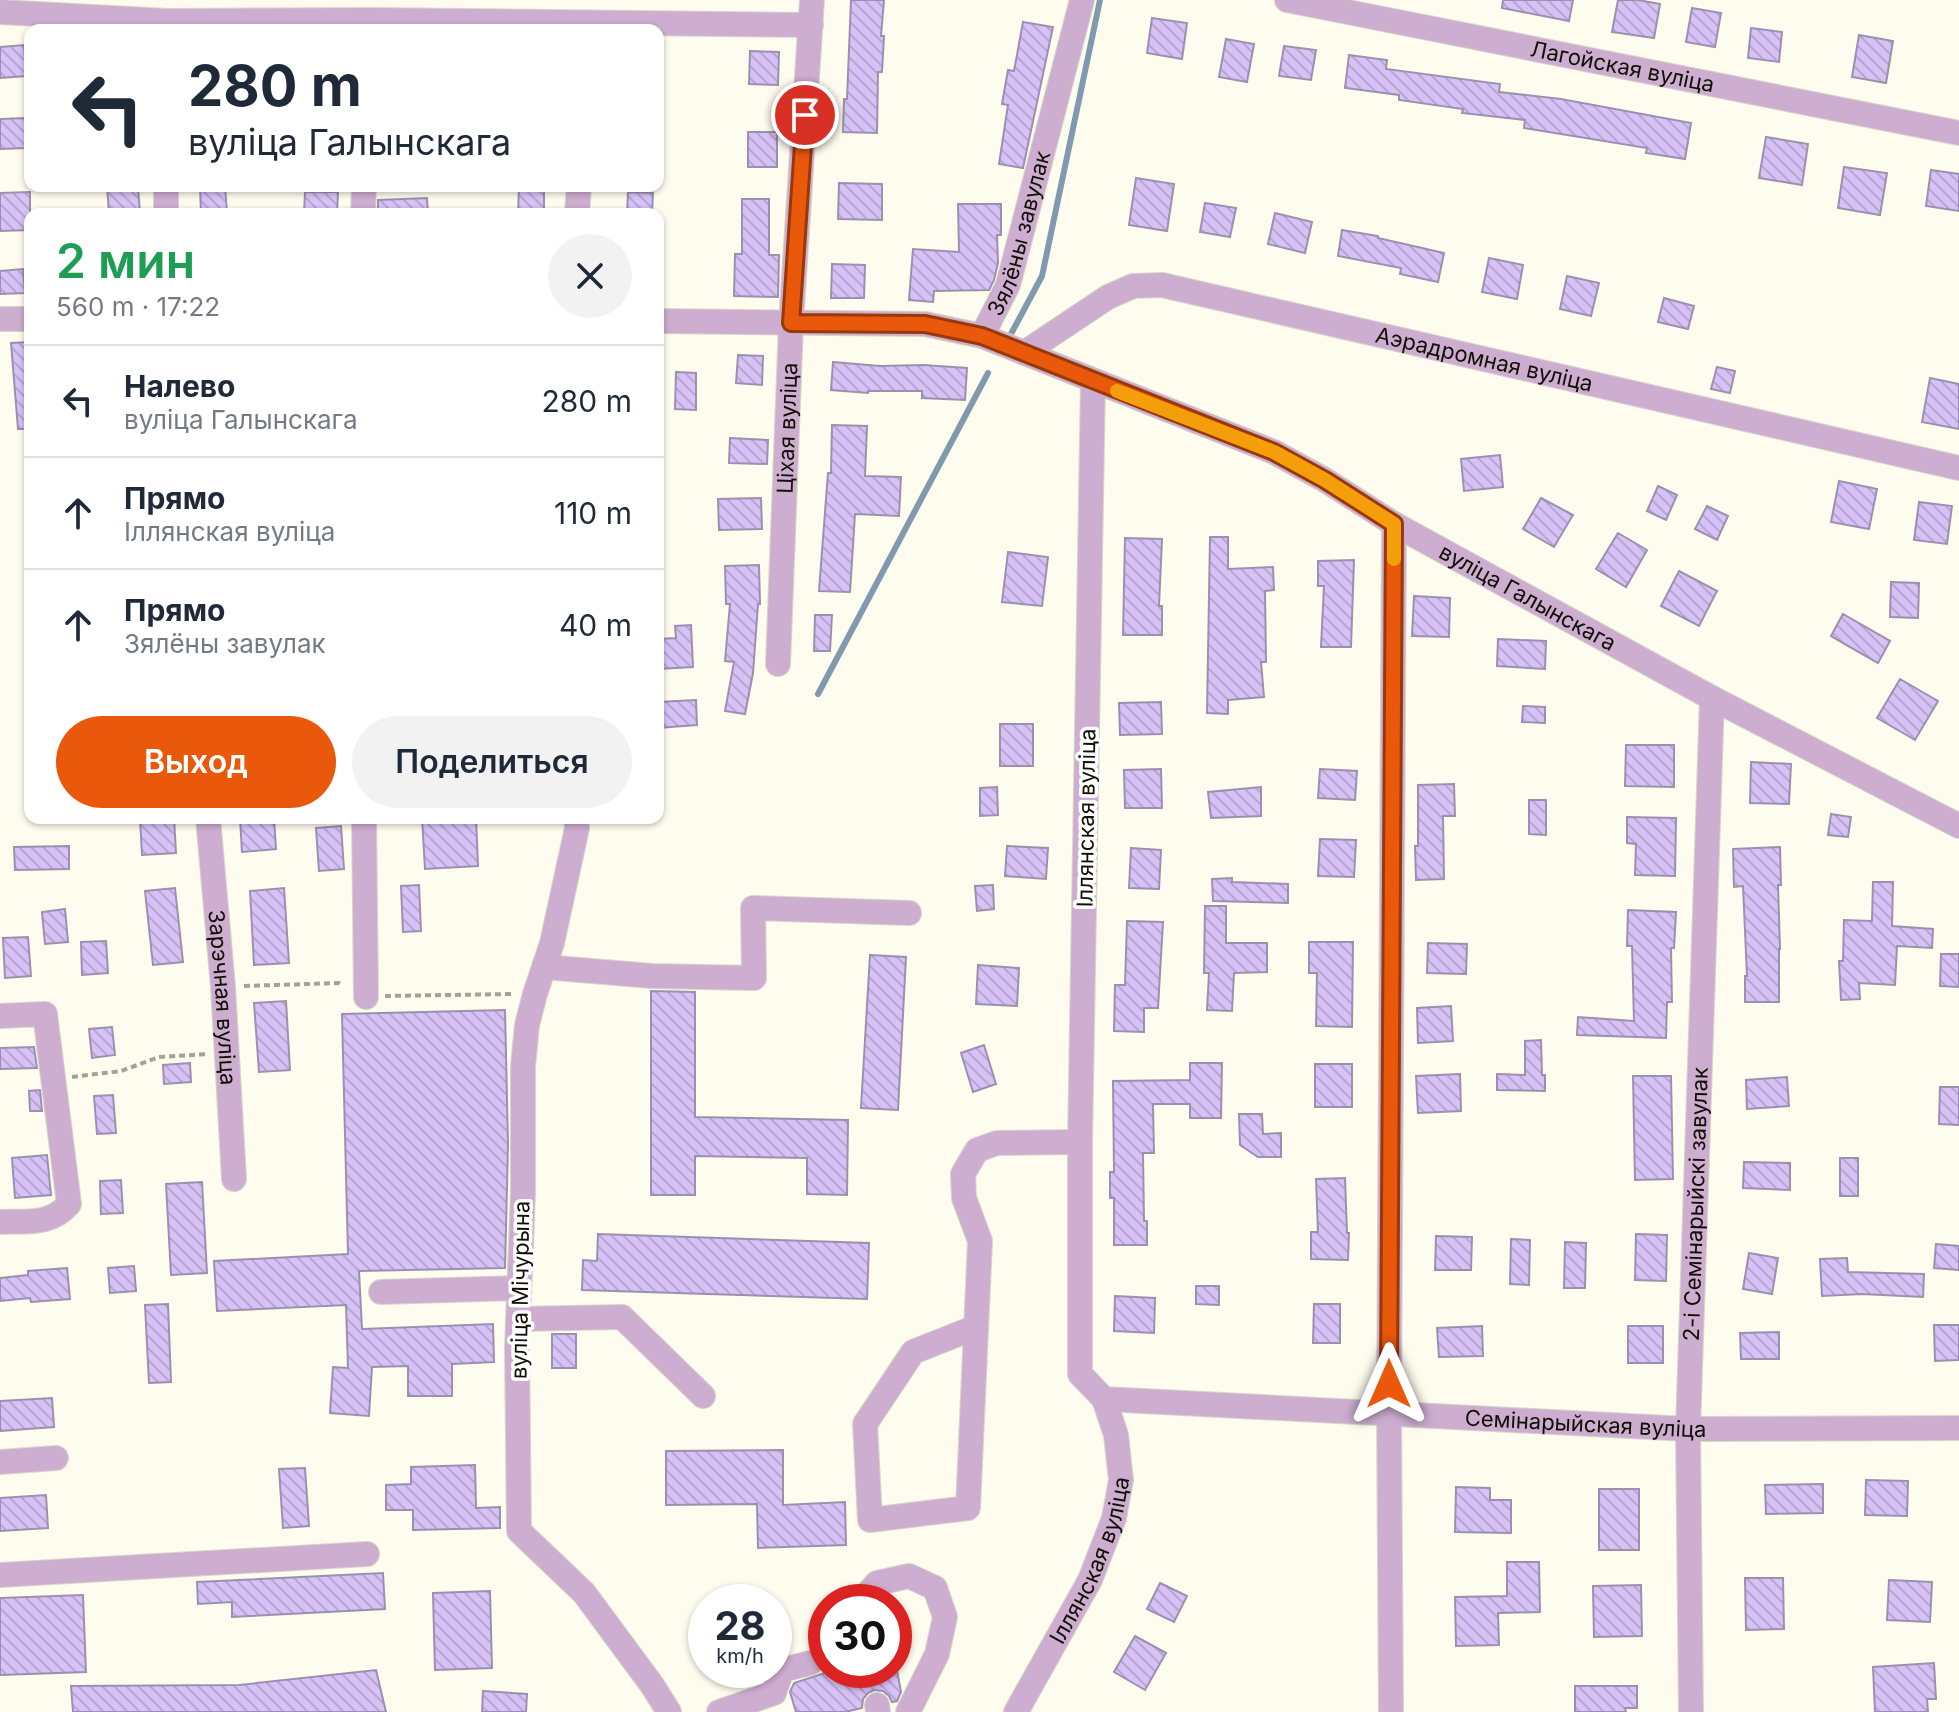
<!DOCTYPE html>
<html lang="ru">
<meta charset="utf-8">
<style>
body{margin:0;font-family:Inter,sans-serif;background:#f2f2f3;color:#1f2937;height:100vh;display:flex;flex-direction:column;font-size:30px;white-space:nowrap}
*{box-sizing:border-box;margin:0}
p{font-size:26px;color:#747a83}
.icon{flex:none;width:44px;height:44px;fill:none;stroke:currentColor;stroke-width:2;stroke-linecap:round;stroke-linejoin:round}
.map{position:relative;flex:1;overflow:hidden}
.side{position:absolute;left:24px;top:208px;width:640px;height:616px;display:flex;flex-direction:column;background:#fff;border-radius:16px;box-shadow:0 2px 6px #0004}
.side>*{flex:none}
.banner{position:absolute;left:24px;top:24px;width:640px;height:168px;border-radius:16px;box-shadow:0 2px 6px #0004;background:#fff;color:#1f2937;overflow:hidden}
.speed{position:absolute;left:688px;top:1584px;display:flex;gap:16px;font-size:40px;font-weight:700;text-align:center}
.speed>*{display:grid;place-content:center;width:104px;height:104px;border-radius:50%;background:#fff;box-shadow:0 2px 6px #0004;line-height:1}
.speed small{font-size:20px;font-weight:400}
.speed .limit{border:12px solid #d22;background:#fff;color:#111}
.pin{position:absolute;display:grid;place-items:center;width:68px;height:68px;color:#fff;margin:-34px;border:4px solid #fff;border-radius:50%;box-shadow:0 2px 8px #0007}
.me{position:absolute;width:88px;margin:-44px;rotate:0deg;stroke-linejoin:round;filter:drop-shadow(0 0 6px #0008)}
.turn{display:flex;align-items:center;gap:28px;height:168px;padding:0 32px;font-size:36px}
.turn .icon{width:104px;height:104px;stroke-width:2.5}
.turn b{display:block;font-size:56px;line-height:68px}
.round{display:grid;place-items:center;flex:none;width:84px;height:84px;border-radius:42px;background:#f2f2f3}
.head{display:flex;align-items:center;justify-content:space-between;height:136px;padding:0 32px}
h1{font-size:48px;font-weight:600;line-height:60px;color:#1e9e55}
.cta{display:flex;gap:16px;margin-top:auto;padding:16px 32px}
.cta a{flex:1;height:92px;border-radius:48px;background:#ea580c;color:#fff;font-size:32px;font-weight:600;line-height:92px;text-align:center}
.cta a+a{background:#f2f2f3;color:#1f2937}
ul{padding:0;list-style:none}
li{display:flex;align-items:center;gap:24px;height:112px;padding:0 32px;border-top:2px solid #e0e1e3}
li div{flex:1}
li b{display:block;font-size:30px}
li em{font-style:normal}
.map>svg:first-child{display:block}
.lines{fill:none;stroke-linecap:round;stroke-linejoin:round}
.stream{stroke:#8199ae;stroke-width:6}
.building{fill:url(#building-back-hatch);stroke:#9c90ae;stroke-width:2}
.minor-casing{stroke:#d8d6c9;stroke-width:26}
.path{stroke:#a4a295;stroke-width:4;stroke-dasharray:6 4;stroke-linecap:butt}
.minor{stroke:#cdadd0;stroke-width:24}
.route-casing{stroke:#983908;stroke-width:20}
.route{stroke:#ea580c;stroke-width:14}
.slow{stroke:#f59e0b;stroke-width:14}
.labels{text-anchor:middle;stroke-width:7;stroke-linejoin:round;paint-order:stroke}
.street-label{font-size:22px;fill:#110f05;stroke:#fff}
</style>
<div class="map">
<svg width="1959" height="1712" viewBox="0 0 1959 1712">
<defs>
<pattern id="building-back-hatch" width="6" height="6" patternUnits="userSpaceOnUse" patternTransform="scale(2)"><rect width="6" height="6" fill="#d7c2f7"/><path d="M-1 5l2 2M0 0l6 6M5-1l2 2" fill="none" stroke="#b8a6d2"/></pattern>
</defs>
<rect width="100%" height="100%" fill="#fefcee"/>
<g class="lines">
<path class="stream" d="M1011 334 1042 276 1100 0
M818 694 988 373"/>
</g>
<path class="building" d="M851 0H884L881 36H884L882 72H878L877 133 843 132 844 99H847Z
M1503 0H1573L1569 21 1502 8Z
M1618 0H1638L1660 4 1654 38 1612 32Z
M1692 8 1721 13 1715 47 1686 42Z
M1152 18 1187 23 1182 59 1147 53Z
M1023 22 1053 27 1023 168 999 164 1008 105 1002 104 1008 70 1014 71Z
M1751 28 1782 32 1779 62 1748 58Z
M1859 35 1893 41 1886 83 1852 77Z
M1226 39 1254 44 1247 82 1219 77Z
M24 45 26 76 0 78V47Z
M1284 46 1316 50 1311 80 1279 76Z
M750 51 779 52 778 85 749 84Z
M1349 55 1387 60 1386 69 1500 84 1499 92 1561 99 1691 123 1685 159 1646 153 1647 148 1524 128 1525 120 1462 113 1463 109 1399 100V95L1345 88Z
M25 118 26 148 0 149V119Z
M748 132H777V167H748Z
M1766 137 1808 144 1802 185 1759 178Z
M1844 167 1887 173 1880 215 1838 208Z
M1931 170 1959 174V211L1926 206Z
M1136 178 1174 184 1167 231 1129 225Z
M839 183 882 184V220L838 219Z
M107 186H138L140 214H109Z
M225 186 227 212 201 214 200 187Z
M519 186H544V214H518Z
M30 192V230L0 231V193Z
M305 192H338L337 214H304Z
M628 192 653 193 652 214H627Z
M427 198 428 214H378V200Z
M742 199H769V255H779L778 297 734 296 735 254H742Z
M1205 203 1236 208 1230 237 1200 232Z
M958 204H1001V235H997L998 263 994 280 989 290 934 291 933 302 909 300 913 249 959 252Z
M1275 213 1312 222 1305 253 1268 244Z
M1342 230 1378 236V238L1444 253 1438 282 1400 274 1401 268 1338 256Z
M1489 258 1523 265 1517 299 1482 292Z
M832 264 865 265 864 298H831Z
M23 269 25 293 0 294V271Z
M1567 276 1599 283 1591 316 1560 309Z
M1664 298 1694 306 1688 329 1658 322Z
M30 342V429H18L11 343Z
M738 355 763 356 762 385 736 383Z
M833 362 880 366 924 365 967 368 965 400 922 398V391H868V393L831 390Z
M1717 367 1735 371 1730 393 1711 389Z
M676 372 696 373V410L675 409Z
M1930 378 1959 384V429L1922 422Z
M832 425 867 426 865 476 901 477 899 516 855 514 850 592 819 591 828 473H831Z
M730 438 768 440 767 464 729 463Z
M1500 455 1503 487 1464 491 1461 459Z
M1839 481 1877 489 1869 529 1831 522Z
M1658 486 1677 495 1666 520 1647 511Z
M761 498 762 529 719 530 718 499Z
M1541 498 1573 515 1554 547 1523 529Z
M1919 502 1952 506 1947 544 1914 540Z
M1707 506 1728 516 1717 540 1695 529Z
M1618 533 1647 550 1626 587 1596 569Z
M1210 537H1228V569L1273 567 1274 590 1265 591 1266 662H1261L1264 697 1228 700V714L1207 713Z
M1125 538 1162 539 1159 606H1162V635H1123Z
M1008 552 1048 557 1042 606 1002 602Z
M1354 560 1351 647H1321L1324 586H1318V561Z
M759 565 760 604H758L753 673 745 714 725 711 734 662 725 661 730 604H726L725 566Z
M1679 571 1717 591 1699 626 1661 606Z
M1891 582 1919 583 1918 618 1890 617Z
M1414 596 1450 598 1449 637 1412 636Z
M1843 614 1890 641 1878 663 1831 636Z
M815 615H832L830 651H814Z
M691 625 693 667 658 669V639L676 638 675 626Z
M1498 639 1546 641 1545 669 1497 666Z
M1900 679 1938 701 1915 740 1877 718Z
M696 700 697 725 658 728V702Z
M1161 702 1162 734 1120 735 1119 703Z
M1523 706 1545 707V723L1522 722Z
M1000 724H1033V766H1000Z
M1626 745H1674V787L1625 786Z
M1751 762 1791 764 1789 804 1750 803Z
M1161 769 1162 808H1125L1124 770Z
M1320 769 1357 771 1355 800 1318 798Z
M1454 784 1455 816H1443L1444 879 1416 880 1415 846H1418V785Z
M997 787 998 815 980 816V788Z
M1261 787V816L1211 818 1208 792Z
M1529 800H1546V835L1529 834Z
M1831 814 1851 817 1848 837 1828 835Z
M1627 817 1676 818 1675 876 1635 875 1636 844 1627 843Z
M140 818H174L176 853 142 855Z
M240 818H274L276 849 242 852Z
M422 818H476L478 866 425 869Z
M341 826 344 869 319 871 316 828Z
M1320 839 1356 840 1354 877 1318 876Z
M69 846V869L15 870 14 847Z
M1007 846 1048 848 1046 879 1005 876Z
M1780 847 1781 885H1778L1780 949H1779V1002H1745V976H1747L1743 886 1734 887 1733 849Z
M1131 848 1161 850 1159 889 1129 888Z
M1232 878V882L1288 884V903L1213 901 1212 879Z
M1873 882H1893L1892 926 1933 929 1932 948 1897 946 1895 985 1859 983 1860 999 1841 1000 1839 961H1843L1844 920 1872 921Z
M419 885 421 931 403 932 401 886Z
M993 885 994 909 977 911 975 886Z
M175 888 183 962 153 965 145 891Z
M284 888 289 963 254 965 250 891Z
M1205 906H1226V943H1267V972L1234 973 1232 1011 1207 1010 1209 973H1204Z
M65 909 68 942 45 944 42 912Z
M1628 910 1676 912 1674 948H1671L1672 1002H1667L1666 1038 1577 1035 1578 1017 1634 1021 1632 946H1627Z
M1127 921 1163 922 1158 1008H1144V1032L1114 1031 1115 985H1125Z
M28 937 31 976 5 978 3 938Z
M106 941 108 973 82 975 81 942Z
M1309 942H1353L1352 1027 1316 1026 1317 973H1309Z
M1428 943 1467 944 1466 974 1427 973Z
M1941 954H1959V987L1940 986Z
M870 955 906 957 898 1110 861 1108Z
M978 965 1019 968 1017 1006 976 1004Z
M651 991 695 992V1117L848 1120 847 1195 807 1194V1158L695 1156V1195H651Z
M286 1001 290 1070 259 1072 254 1003Z
M1451 1006 1453 1041 1418 1043 1417 1008Z
M505 1010 508 1144 505 1268 359 1271 362 1329 493 1324 494 1362 452 1364V1396H408V1366L372 1367 369 1416 330 1413 333 1367 348 1368 346 1305 217 1311 214 1261 348 1254 342 1014Z
M112 1027 115 1055 92 1058 89 1029Z
M1541 1040 1542 1075H1545V1091L1497 1090V1074L1525 1075V1041Z
M984 1045 996 1084 973 1092 961 1053Z
M34 1047 37 1068 0 1069V1048Z
M190 1063 191 1082 164 1084 163 1065Z
M1190 1063H1222L1221 1118H1190V1104H1153L1154 1153H1143L1144 1221H1147V1245H1114V1198H1110V1172H1114L1113 1081 1190 1080Z
M1315 1064H1352V1107H1315Z
M1460 1074 1461 1111 1418 1113 1416 1076Z
M1633 1076H1671L1673 1179 1635 1180Z
M1787 1077 1789 1106 1747 1109 1746 1080Z
M1940 1087H1959V1125L1939 1124Z
M40 1090 42 1111H30L29 1091Z
M113 1095 116 1133 97 1134 94 1096Z
M1239 1114H1262L1263 1134 1281 1133V1157H1258L1240 1145Z
M47 1155 51 1195 15 1198 12 1158Z
M1840 1158H1858V1196H1840Z
M1744 1162 1790 1163V1190L1743 1188Z
M1345 1178 1347 1233H1349L1348 1260 1311 1259V1232H1318L1316 1179Z
M121 1180 123 1213 101 1214 100 1181Z
M202 1182 207 1273 171 1275 166 1184Z
M598 1234 869 1243 867 1299 582 1290 583 1260 597 1261Z
M1636 1234 1667 1235 1666 1281 1635 1280Z
M1436 1236 1472 1237 1471 1270H1435Z
M1511 1239 1530 1240 1529 1285 1510 1284Z
M1565 1242 1586 1243 1585 1288H1564Z
M1936 1244 1959 1246V1270L1934 1268Z
M1749 1253 1778 1258 1772 1294 1743 1289Z
M1847 1258 1848 1272 1924 1274 1923 1297 1862 1294 1822 1296 1820 1259Z
M134 1266 136 1291 110 1293 108 1268Z
M67 1268 70 1299 31 1302 30 1298 0 1301V1278L28 1275V1271Z
M1196 1286H1219V1305L1196 1304Z
M1115 1296 1155 1298 1154 1333 1114 1331Z
M168 1304 171 1382 149 1383 145 1305Z
M1314 1304H1340V1343H1313Z
M1934 1325H1959V1360L1935 1361Z
M1482 1326 1483 1356 1439 1357 1437 1328Z
M1628 1326H1663V1363H1628Z
M1779 1332V1359H1741L1740 1333Z
M552 1334H576V1368H552Z
M52 1398 54 1427 0 1431V1401Z
M783 1450V1505L845 1502 846 1545 758 1548 757 1504 666 1505V1451Z
M475 1465 476 1508 500 1507V1528L413 1530V1510H386V1485L411 1484V1467Z
M305 1468 309 1526 283 1528 279 1469Z
M1866 1480 1908 1481 1907 1516 1865 1515Z
M1823 1484V1513L1766 1514 1765 1485Z
M1456 1487 1490 1488V1500H1511V1533L1455 1532Z
M1599 1489H1639V1550H1599Z
M46 1495 48 1528 0 1531V1498Z
M1507 1562H1539L1540 1612 1498 1613 1499 1645 1456 1646 1455 1597 1507 1596Z
M383 1573 385 1609 232 1617V1602L198 1604 197 1582Z
M1745 1578H1783L1784 1629 1746 1630Z
M1889 1580 1932 1582 1930 1622 1887 1620Z
M1160 1583 1187 1596 1174 1622 1147 1609Z
M1641 1585 1642 1636 1594 1637 1593 1586Z
M490 1591 492 1668 435 1670 433 1593Z
M83 1595 86 1672 0 1675V1598Z
M1135 1636 1166 1653 1145 1690 1114 1672Z
M1934 1663 1936 1699H1927L1928 1712H1875L1873 1667Z
M376 1670 386 1712H73L71 1686 239 1685Z
M834 1670H897L901 1692 897 1701 892 1702 889 1696 883 1691 874 1690 868 1693 863 1699 862 1708 845 1712H796L790 1692 794 1683Z
M1575 1686H1637V1708H1625L1626 1712H1575Z
M483 1691 527 1694 526 1712H482Z"/>
<g class="lines">
<defs>
<g id="minor">
<path id="s1" d="M1287 0 1959 133"/>
<path d="M0 12 168 21 373 20 811 25"/>
<path d="M166 214V186"/>
<path d="M363 214 364 186"/>
<path d="M577 214 579 186"/>
<path d="M0 319H30"/>
<path id="s2" d="M658 321 925 324 982 336 1274 452 1325 480 1394 524 1712 698 1959 826"/>
<path id="s3" d="M982 336 1008 285 1082 0"/>
<path id="s4" d="M1024 353 1108 297 1133 286 1162 285 1959 468"/>
<path id="s5" d="M1093 381 1080 1142V1374L1104 1399 1688 1429 1959 1428"/>
<path id="s6" d="M778 664 791 323 812 0"/>
<path id="s7" d="M208 818 223 987 234 1179"/>
<path d="M364 818 366 997"/>
<path d="M576 818 577 828 552 943 535 994 527 1025 523 1066V1192L517 1347 519 1531 584 1593 652 1685 669 1712"/>
<path d="M544 967 652 976 754 978 753 908 909 913"/>
<path d="M0 1016 45 1014 69 1204C50 1226 26 1221 0 1222"/>
<path d="M381 1292 519 1288"/>
<path d="M518 1319 622 1317 703 1396"/>
<path d="M976 1327 913 1352 865 1424 870 1520 968 1508 980 1241 964 1198 963 1174 977 1150 997 1143 1080 1142"/>
<path d="M0 1462 56 1458"/>
<path d="M0 1575 367 1554"/>
<path d="M860 1602 877 1583 909 1576 935 1588 945 1617 937 1654 908 1712"/>
<path d="M877 1705 878 1712"/>
<path d="M719 1712 774 1693 782 1670 810 1663"/>
<path id="s8" d="M1016 1712 1090 1580 1114 1518 1121 1480 1116 1435 1104 1399"/>
<path d="M1391 1712 1389 1412 1394 524"/>
<path id="s9" d="M1691 1712 1688 1429 1712 698"/>
</g>
</defs>
<use href="#minor" class="minor-casing"/>
<path class="path" d="M244 986 339 983 343 985
M385 996 512 994
M72 1077 121 1071 159 1057 208 1054"/>
<use href="#minor" class="minor"/>
</g>
<g class="lines">
<defs>
<path id="route" d="M805 115 791 323 925 324 982 336 1274 452 1325 480 1394 524 1389 1384"/>
</defs>
<use href="#route" class="route-casing"/>
<use href="#route" class="route"/>
<path class="slow" d="M1117 391 1274 452 1325 480 1394 524V559"/>
</g>
<g class="labels">
<g class="street-label">
<text dy="8" stroke="none"><textPath href="#s1" startOffset="342">Лагойская вуліца</textPath></text>
<text dy="8" stroke="none"><textPath href="#s3" startOffset="110">Зялёны завулак</textPath></text>
<text dy="8" stroke="none"><textPath href="#s4" startOffset="488">Аэрадромная вуліца</textPath></text>
<text dy="8" stroke="none"><textPath href="#s6" startOffset="236">Ціхая вуліца</textPath></text>
<text dy="8" stroke="none"><textPath href="#s2" startOffset="932">вуліца Галынскага</textPath></text>
<text transform="translate(1086 818) rotate(-89)" y="8">Іллянская вуліца</text>
<text dy="8" stroke="none"><textPath href="#s7" startOffset="180">Зарэчная вуліца</textPath></text>
<text dy="8" stroke="none"><textPath href="#s9" startOffset="508">2-і Семінарыйскі завулак</textPath></text>
<text transform="translate(520 1290) rotate(-89)" y="8">вуліца Мічурына</text>
<text dy="8" stroke="none"><textPath href="#s5" startOffset="1510">Семінарыйская вуліца</textPath></text>
<text dy="8" stroke="none"><textPath href="#s8" startOffset="170">Іллянская вуліца</textPath></text>
</g>
</g>
</svg>
<div class="speed"><div>28<small>km/h</small></div><div class="limit">30</div></div>
<div class="pin" style="left:805px;top:115px;background:#d93025"><svg class="icon" aria-label="arrive" viewBox="0 0 24 24"><path d="M6 21V4h12l-3 4 3 4H6"/></svg></div>
<svg class="me" style="left:1389px;top:1384px" viewBox="-20 -20 40 40"><path d="M0-17L14 15 0 8-14 15z" fill="#ea580c" stroke="#fff" stroke-width="4"/></svg>
<div class="banner">
<div class="turn"><svg class="icon" aria-label="left" viewBox="0 0 24 24"><path d="M17 20v-9H6M10 6l-5 5 5 5"/></svg><div><b>280 m</b>вуліца Галынскага</div></div>
</div>
<section class="side">
<div class="head"><div><h1>2 мин</h1><p>560 m · 17:22</p></div><a class="round"><svg class="icon" aria-label="close" viewBox="0 0 24 24"><path d="M6 6l12 12M18 6L6 18"/></svg></a></div>
<ul>
<li><svg class="icon" aria-label="left" viewBox="0 0 24 24"><path d="M17 20v-9H6M10 6l-5 5 5 5"/></svg><div><b>Налево</b><p>вуліца Галынскага</p></div><em>280 m</em></li>
<li><svg class="icon" aria-label="ahead" viewBox="0 0 24 24"><path d="M12 20V5M6 11l6-6 6 6"/></svg><div><b>Прямо</b><p>Іллянская вуліца</p></div><em>110 m</em></li>
<li><svg class="icon" aria-label="ahead" viewBox="0 0 24 24"><path d="M12 20V5M6 11l6-6 6 6"/></svg><div><b>Прямо</b><p>Зялёны завулак</p></div><em>40 m</em></li>
</ul>
<div class="cta"><a>Выход</a><a>Поделиться</a></div>
</section>
</div>
